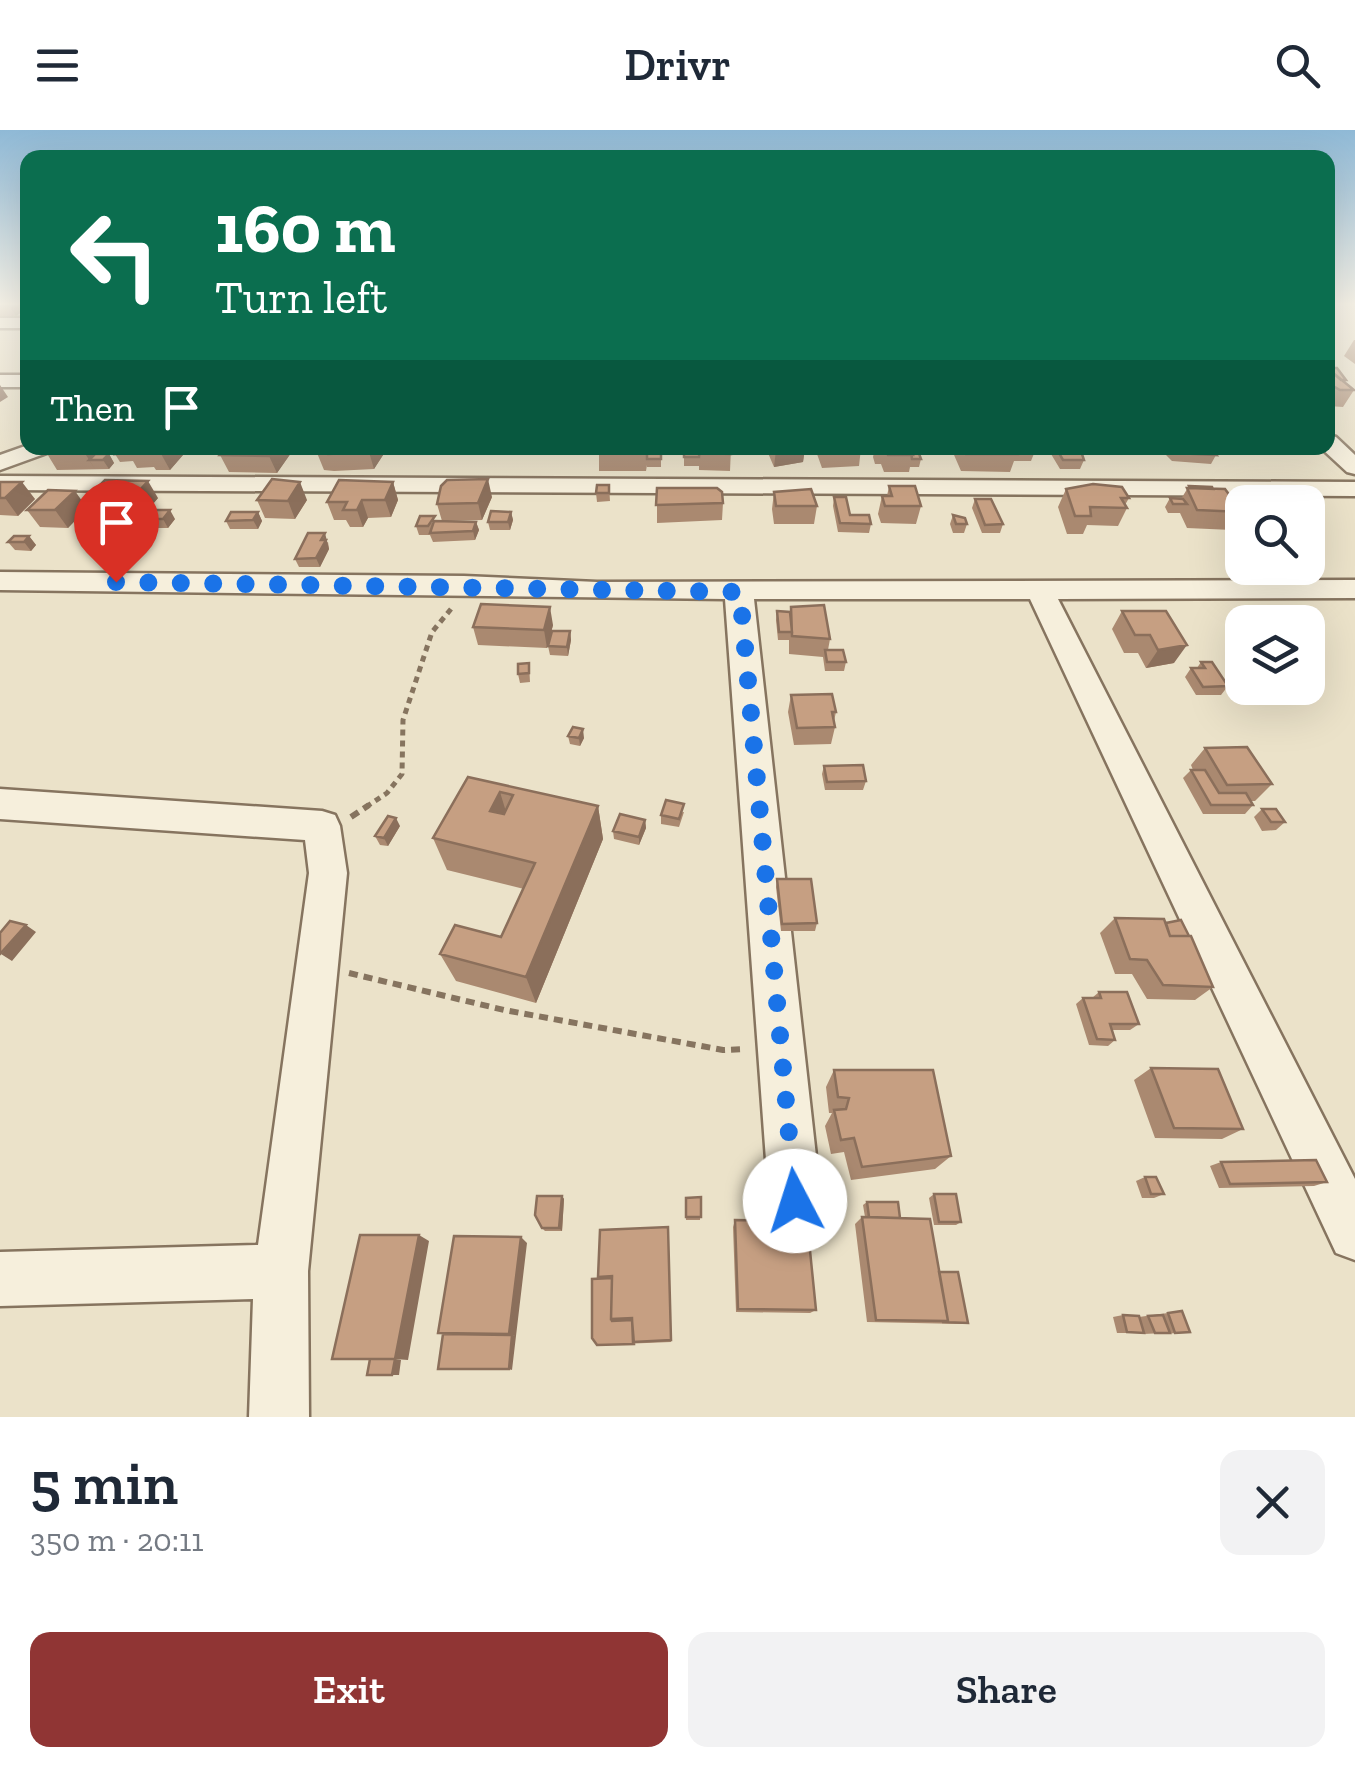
<!DOCTYPE html>
<meta charset="utf-8">
<style>
body{margin:0;font-family:"Zilla Slab",serif;background:#f2f2f3;color:#1f2937;height:100vh;display:flex;flex-direction:column;font-size:38px;white-space:nowrap}
*{box-sizing:border-box;margin:0}
p{font-size:32px;color:#747a83}
.icon{flex:none;width:55px;height:55px;fill:none;stroke:currentColor;stroke-width:2;stroke-linecap:round;stroke-linejoin:round}
.map{position:relative;height:1287px;overflow:hidden}
.panel{display:flex;flex-direction:column;background:#fff;flex:1}
.panel>*{flex:none}
.hud{position:absolute;left:20px;top:20px;width:1315px;height:305px;border-radius:20px;box-shadow:0 10px 40px #0002;background:#0b6e4f;color:#fff;overflow:hidden}
.controls{position:absolute;left:1225px;top:355px;display:grid;gap:20px}
.controls a{display:grid;place-items:center;width:100px;height:100px;border-radius:20px;background:#fff;box-shadow:0 10px 40px #0002;font-size:50px}
.pin{position:absolute;display:grid;place-items:center;width:85px;height:85px;color:#fff;margin:-102px -42px;border-radius:50% 50% 50% 0;rotate:-45deg;box-shadow:0 0 10px #0007}
.pin .icon{rotate:45deg}
.me{position:absolute;width:110px;margin:-55px;rotate:355deg;stroke-linejoin:round;filter:drop-shadow(0 0 8px #0008)}
.turn{display:flex;align-items:center;gap:35px;height:210px;padding:0 30px;font-size:45px}
.turn .icon{width:130px;height:130px;stroke-width:2.5}
.turn b{display:block;font-size:70px;line-height:85px}
.then{display:flex;align-items:center;height:95px;padding:0 30px;background:#0003;gap:20px;font-size:38px}
.round{display:grid;place-items:center;flex:none;width:105px;height:105px;border-radius:20px;background:#f2f2f3}
.overview{display:flex;align-items:center;justify-content:space-between;height:170px;padding:0 30px}
h1{font-size:60px;font-weight:600;line-height:75px}
.primary-button{display:flex;gap:20px;margin-top:auto;padding:20px 30px}
.primary-button a{flex:1;height:115px;border-radius:20px;background:#903534;color:#fff;font-size:40px;font-weight:600;line-height:115px;text-align:center}
.primary-button a+a{background:#f2f2f3;color:#1f2937}
header{display:flex;justify-content:space-between;align-items:center;height:130px;padding:0 30px;background:#fff;font-size:45px;font-weight:600}
.map>svg:first-child{display:block}
.lines{fill:none;stroke-linecap:round;stroke-linejoin:round}
.minor-casing{stroke:#86745f;stroke-width:5}
.path-far1{stroke:#86745f;stroke-width:5;stroke-dasharray:6 5;stroke-linecap:butt}
.path{stroke:#86745f;stroke-width:6;stroke-dasharray:9 6;stroke-linecap:butt}
.minor{fill:#f6efdc;fill-rule:evenodd}
.wall{fill:#aa8970}
.shaded-wall{fill:#8b6f5b}
.building{fill:#c69f82;stroke:#8b6f5b;stroke-width:2.5;fill-rule:evenodd}
.route{stroke:#1a73e8;stroke-width:18;stroke-dasharray:0 32.4}
</style>
<header><svg class="icon" aria-label="menu" viewBox="0 0 24 24"><path d="M4 6h16M4 12h16M4 18h16"/></svg>Drivr<svg class="icon" aria-label="search" viewBox="0 0 24 24"><circle cx="10" cy="10" r="6"/><path d="M15 15l6 6"/></svg></header>
<div class="map">
<svg width="1355" height="1287" viewBox="0 0 1355 1287">
<rect width="100%" height="100%" fill="#ebe2c9"/>
<g class="lines">
<defs>
<path id="minor" d="M0 188H28V198H0Z
M0 245H28V257H0Z
M1328 305 1336 307 1355 325V344L1347 342 1321 318H1328Z
M28 315 50 318 47 323 0 340V325Z
M0 346 1355 352V366L0 360Z
M0 442 464 446 597 452 1355 450V468L1058 469 1355 1049V1130L1336 1123 1030 469H754L821 1071 813 1089 795 1097 777 1089 769 1071 725 469 0 460Z
M0 659 322 681 335 685 340 696 347 743 308 1141 309 1287H249L253 1169 0 1176V1122L258 1115 309 743 305 710 0 689Z"/>
</defs>
<use href="#minor" class="minor-casing"/>
<path class="path-far1" d="M366 677 387 663 402 644 403 590 432 502 451 479"/>
<path class="path" d="M351 687 369 675
M349 843 504 880 723 920 745 919"/>
<use href="#minor" class="minor"/>
</g>
<path class="wall" d="M0 175H28V179L27 178 16 186H0Z
M1354 210H1355V234L1344 226Z
M1328 238 1346 250 1344 252 1354 260 1343 277 1328 276Z
M52 318H101L105 324H109L114 333 109 339 57 340 46 322Z
M102 318H179L183 325 170 340H156L154 337 137 338 133 331 120 332 115 324 117 320H103Z
M227 318H288L291 323 277 343 229 342 220 325Z
M315 318H384L385 322 374 339 334 341 324 340Z
M599 318H680V321L661 322V337H647V335L646 341H599Z
M684 318H731L730 341 699 340V334V336H684Z
M769 318H805L803 332 774 337 768 323Z
M818 318H861L859 336 822 338 817 324Z
M875 318H910L911 321 921 329 919 337H910L909 342H884L881 334H875L873 327Z
M951 318H1049L1047 321H1035L1031 331H1014L1010 342 961 341Z
M1054 318H1080L1084 330 1080 339H1060L1051 324Z
M1169 318H1208L1216 325 1211 334 1172 331 1166 325Z
M0 352 35 369 18 386 0 385Z
M393 352 398 370 391 387 368 388 363 397H350L346 390H334L327 372Z
M609 355 610 371 597 372 596 363Z
M889 356 921 376 916 394 881 393 878 384 882 366H887Z
M1189 356 1242 380V384L1232 400 1187 398 1180 383H1168L1165 377 1170 368 1181 369Z
M657 358 723 373 722 390 657 393Z
M1066 359 1129 368 1125 375 1127 378 1118 396 1087 395 1083 404H1067L1058 377Z
M774 362 817 376 814 394H774L772 379Z
M492 367 482 390 445 391 476 392 479 400 475 410 433 412 430 405H419L416 396 442 391 437 374Z
M834 367 850 385 871 394 869 403 838 402 833 376Z
M158 368 140 389H96L84 371Z
M975 369 1003 394 1000 403H982L972 378Z
M257 370H307L295 389 265 388Z
M87 378 68 398 40 397 27 380Z
M258 382 262 391 258 399H230L226 391Z
M511 382 513 390 510 400H490L488 392Z
M953 385 967 394 964 403H953L950 394Z
M148 389H175L168 398H153Z
M29 406 36 415 31 421 15 420 8 412Z
M328 412 329 419 320 437H299L295 429Z
M791 477 830 509 828 520 846 532 844 541H825L823 527 789 524V510H778L776 490 777 481 790 486Z
M1122 481 1178 500 1174 533 1146 538 1138 523H1124L1112 499Z
M553 495 547 518 478 515 473 497Z
M570 501 571 510 568 526 550 525 548 516Z
M1201 532 1228 556 1221 565H1196L1185 547 1191 538H1197Z
M529 533 530 552 520 553 518 544Z
M791 565 836 582 834 591 835 597 831 614 794 615 788 582Z
M568 606 584 608 580 616 570 614Z
M1205 618 1272 654 1255 671H1251L1253 675 1245 684H1203L1183 648 1191 640H1193L1191 635Z
M824 636 866 651 863 660H825L822 644Z
M468 647 598 676 603 709 536 873 456 851 440 824 501 807 524 759 447 740 433 708Z
M1262 679 1285 692 1276 700 1262 701 1254 687Z
M684 682 679 697 661 694V685Z
M645 690 646 698 639 715 614 709 613 701Z
M400 696 388 716 380 715 375 706Z
M777 749 817 793 815 801H781L776 757Z
M1115 788 1166 793 1213 857 1195 870 1147 869 1132 844H1115L1100 803Z
M1099 862 1139 894 1130 900H1112L1115 910 1108 916 1089 915 1076 874 1083 868H1092Z
M1151 938 1243 999 1222 1009 1155 1008 1134 950Z
M834 940 951 1026 935 1039 851 1050 844 1022 831 1024 825 996 832 983H829L826 957Z
M1221 1032 1327 1052 1314 1056 1219 1058 1210 1036Z
M1145 1047 1164 1064 1154 1068H1142L1136 1051Z
M934 1064 961 1092 956 1095H934L929 1068Z
M562 1066 564 1069 562 1101H545L542 1098Z
M701 1067 700 1090H686V1068Z
M867 1072 900 1088 939 1142 968 1193 961 1194 867 1192 855 1094 862 1087H865L863 1075Z
M735 1090 816 1180 810 1183 736 1182 733 1097Z
M668 1097 671 1212 597 1215 600 1148 598 1147Z
M1182 1181 1190 1202 1164 1204V1203L1144 1204V1203H1117L1113 1187 1123 1185 1139 1187Z"/>
<path class="shaded-wall" d="M9 175H25L27 178 16 186Z
M0 255 8 267 0 272Z
M88 318H101L106 326 89 330 95 339 84 322Z
M165 318H179L183 325 170 340 160 322Z
M275 318H288L291 323 277 343 269 326Z
M372 318H384L385 322 374 339 369 322Z
M790 318H805L803 332 774 337 776 320Z
M109 324 114 333 109 339 103 330Z
M488 349 492 367 482 390 478 373Z
M148 351 158 368 140 389 129 372Z
M22 352 35 369 18 386 5 368Z
M300 352 307 370 295 389 288 371Z
M393 352 398 370 391 387 385 370Z
M75 361 87 378 68 398 55 380Z
M362 370 368 388 363 397 357 380Z
M170 380 175 389 168 398 163 389Z
M258 382 262 391 258 399 253 390Z
M511 382 513 390 510 400 508 392Z
M476 392 479 400 475 410 473 401Z
M325 403 329 419 320 437 316 428Z
M29 406 36 415 31 421 24 412Z
M550 477 553 495 547 518 544 500Z
M570 501 571 510 568 526 567 517Z
M1187 515 1174 533 1146 538 1158 520Z
M583 599 584 608 580 616 579 608Z
M500 662 510 695 490 681Z
M598 676 603 709 536 873 526 847Z
M396 688 400 696 388 716 384 708Z
M645 690 646 698 639 715V707Z
M26 795 36 802 12 831 1 824Z
M562 1066 564 1069 562 1101 559 1098Z
M419 1105 429 1111 408 1230 395 1229Z
M521 1107 527 1113 516 1206 509 1204Z
M512 1205 516 1206 512 1240 509 1239Z
M395 1229 401 1230 399 1245H392Z"/>
<path class="building" d="M1328 238H1337L1346 250H1341L1332 242 1328 243Z
M1332 242 1354 260H1340L1328 253V243Z
M52 318H88L84 322H46Z
M118 318H128V323L115 324Z
M129 318H165L160 322 146 323 148 320 127 321Z
M227 318H275L269 326 220 325Z
M320 318H372L369 322 328 324 317 322Z
M599 318H646V323H598Z
M647 318H661V329H647Z
M684 318H700L699 327H684Z
M699 318H731V324L699 323Z
M824 318H861L862 319 825 321Z
M885 318H910L913 325H888Z
M963 318H1013L1017 324H966Z
M1056 318H1080L1084 330H1063Z
M1171 318H1208L1216 325 1176 323Z
M911 321H918L921 329H912Z
M95 324H109L103 330H89Z
M272 349 300 352 288 371 257 370Z
M488 349 478 373 437 374 441 356 447 350Z
M105 350 148 351 129 372 84 371Z
M339 350 393 352 385 370H362L357 380H343L347 372H327Z
M0 352H22L5 368H0Z
M1093 354 1122 357 1129 368H1121L1127 378 1090 377 1091 386H1075L1066 359Z
M597 355H609V363H596Z
M889 356H915L921 376H885L882 366H892Z
M1189 356 1212 357 1213 359 1190 358Z
M657 358H717L722 362 723 373 656 375Z
M1187 358 1225 359 1242 382 1197 380Z
M811 359 817 376H776L774 362Z
M48 360 75 361 55 380H27Z
M834 367H846L850 385H869L871 394 840 393Z
M1170 368 1183 369 1187 374H1173Z
M975 369H991L1003 394 985 395Z
M156 380H170L163 389H148Z
M491 381 511 382 508 392H488Z
M231 382H258L253 390 226 391Z
M953 385 965 388 967 394H956Z
M420 386H435L428 396H416Z
M434 391 476 392 473 401 430 403Z
M308 403H325L321 410H326L316 428 295 429Z
M14 406H29L24 412H8Z
M481 474 550 477 544 500 473 497Z
M824 475 830 509 792 506 791 477Z
M777 481 790 482 792 502H779Z
M1122 481H1166L1187 515 1158 520 1150 505H1135Z
M552 501H570L567 517 548 516Z
M825 520H843L846 532H827Z
M1201 532H1212L1228 556 1203 557 1191 538H1205Z
M529 533V543L518 544V534Z
M832 564 836 582H832L835 597 797 598 791 565Z
M573 597 583 599 579 608 568 606Z
M1247 617 1272 654 1227 655 1205 618Z
M863 635 866 651 827 652 824 636Z
M1191 640H1205L1219 663H1246L1253 675H1211Z
M468 647 598 676 526 847 440 824 455 795 501 807 535 733 433 708ZM500 662 513 665 504 684 490 681Z
M666 670 684 674 679 689 661 685Z
M1262 679H1276L1285 692H1271Z
M620 684 645 690 639 707 613 701Z
M388 686 396 688 384 708 375 706Z
M777 749H811L817 793 782 794Z
M1115 788 1164 789 1170 806H1191L1213 857 1163 855 1147 830 1130 829Z
M1181 790 1189 806H1170L1166 793Z
M10 791 26 795 0 824V803Z
M1099 862H1127L1139 894H1110L1115 910 1097 909 1083 868H1101Z
M1151 938 1218 939 1243 999 1174 998Z
M834 940H933L951 1026 862 1037 854 1008 841 1010 834 980 846 979 849 968 838 967Z
M1316 1030 1327 1052 1230 1054 1221 1032Z
M1145 1047H1156L1164 1064H1151Z
M934 1064H956L961 1092H939Z
M537 1066H562L559 1098H542L535 1085Z
M701 1067V1087H686V1068Z
M867 1072H898L900 1088 869 1087Z
M862 1087 930 1089 948 1191 876 1190Z
M735 1090 807 1091 816 1180 738 1179Z
M668 1097 671 1210 633 1212 632 1188 611 1189 612 1146 598 1147 600 1100Z
M360 1105H419L395 1229H332Z
M454 1106 521 1107 509 1204 438 1203Z
M939 1142H958L968 1193 942 1192 948 1191Z
M612 1148 611 1189 612 1191 632 1190 634 1214 597 1215 592 1208V1149Z
M1182 1181 1190 1202 1175 1203 1168 1183Z
M1123 1185 1139 1186 1144 1203 1127 1202Z
M1163 1185 1170 1203H1155L1148 1186Z
M443 1204 512 1205 509 1239H438Z
M370 1229H395L392 1245H367Z"/>
<linearGradient id="sky" x2="0" y2="1"><stop stop-color="#8fb9d6"/><stop offset="0.49" stop-color="#f6f2e7"/><stop offset="1" stop-color="#f6f2e7" stop-opacity="0"/></linearGradient>
<rect width="1355" height="355" fill="url(#sky)"/>
<g class="lines">
<path class="route" d="M116 452 740 462 795 1071"/>
</g>
</svg>
<div class="controls">
<a><svg class="icon" aria-label="search" viewBox="0 0 24 24"><circle cx="10" cy="10" r="6"/><path d="M15 15l6 6"/></svg></a>
<a><svg class="icon" aria-label="layers" viewBox="0 0 24 24"><path d="M12 4l9 5-9 5-9-5zM3 14l9 5 9-5"/></svg></a>
</div>
<div class="pin" style="left:116px;top:452px;background:#d93025"><svg class="icon" aria-label="arrive" viewBox="0 0 24 24"><path d="M6 21V4h12l-3 4 3 4H6"/></svg></div>
<svg class="me" style="left:795px;top:1071px" viewBox="-20 -20 40 40"><circle r="19" fill="#fff"/><path d="M0-13L10 11 0 6-10 11z" fill="#1a73e8"/></svg>
<div class="hud">
<div class="turn"><svg class="icon" aria-label="left" viewBox="0 0 24 24"><path d="M17 20v-9H6M10 6l-5 5 5 5"/></svg><div><b>160 m</b>Turn left</div></div>
<div class="then">Then<svg class="icon" aria-label="arrive" viewBox="0 0 24 24"><path d="M6 21V4h12l-3 4 3 4H6"/></svg></div>
</div>
</div>
<section class="panel">
<div class="overview"><div><h1>5 min</h1><p>350 m · 20:11</p></div><a class="round"><svg class="icon" aria-label="close" viewBox="0 0 24 24"><path d="M6 6l12 12M18 6L6 18"/></svg></a></div>
<div class="primary-button"><a>Exit</a><a>Share</a></div>
</section>
